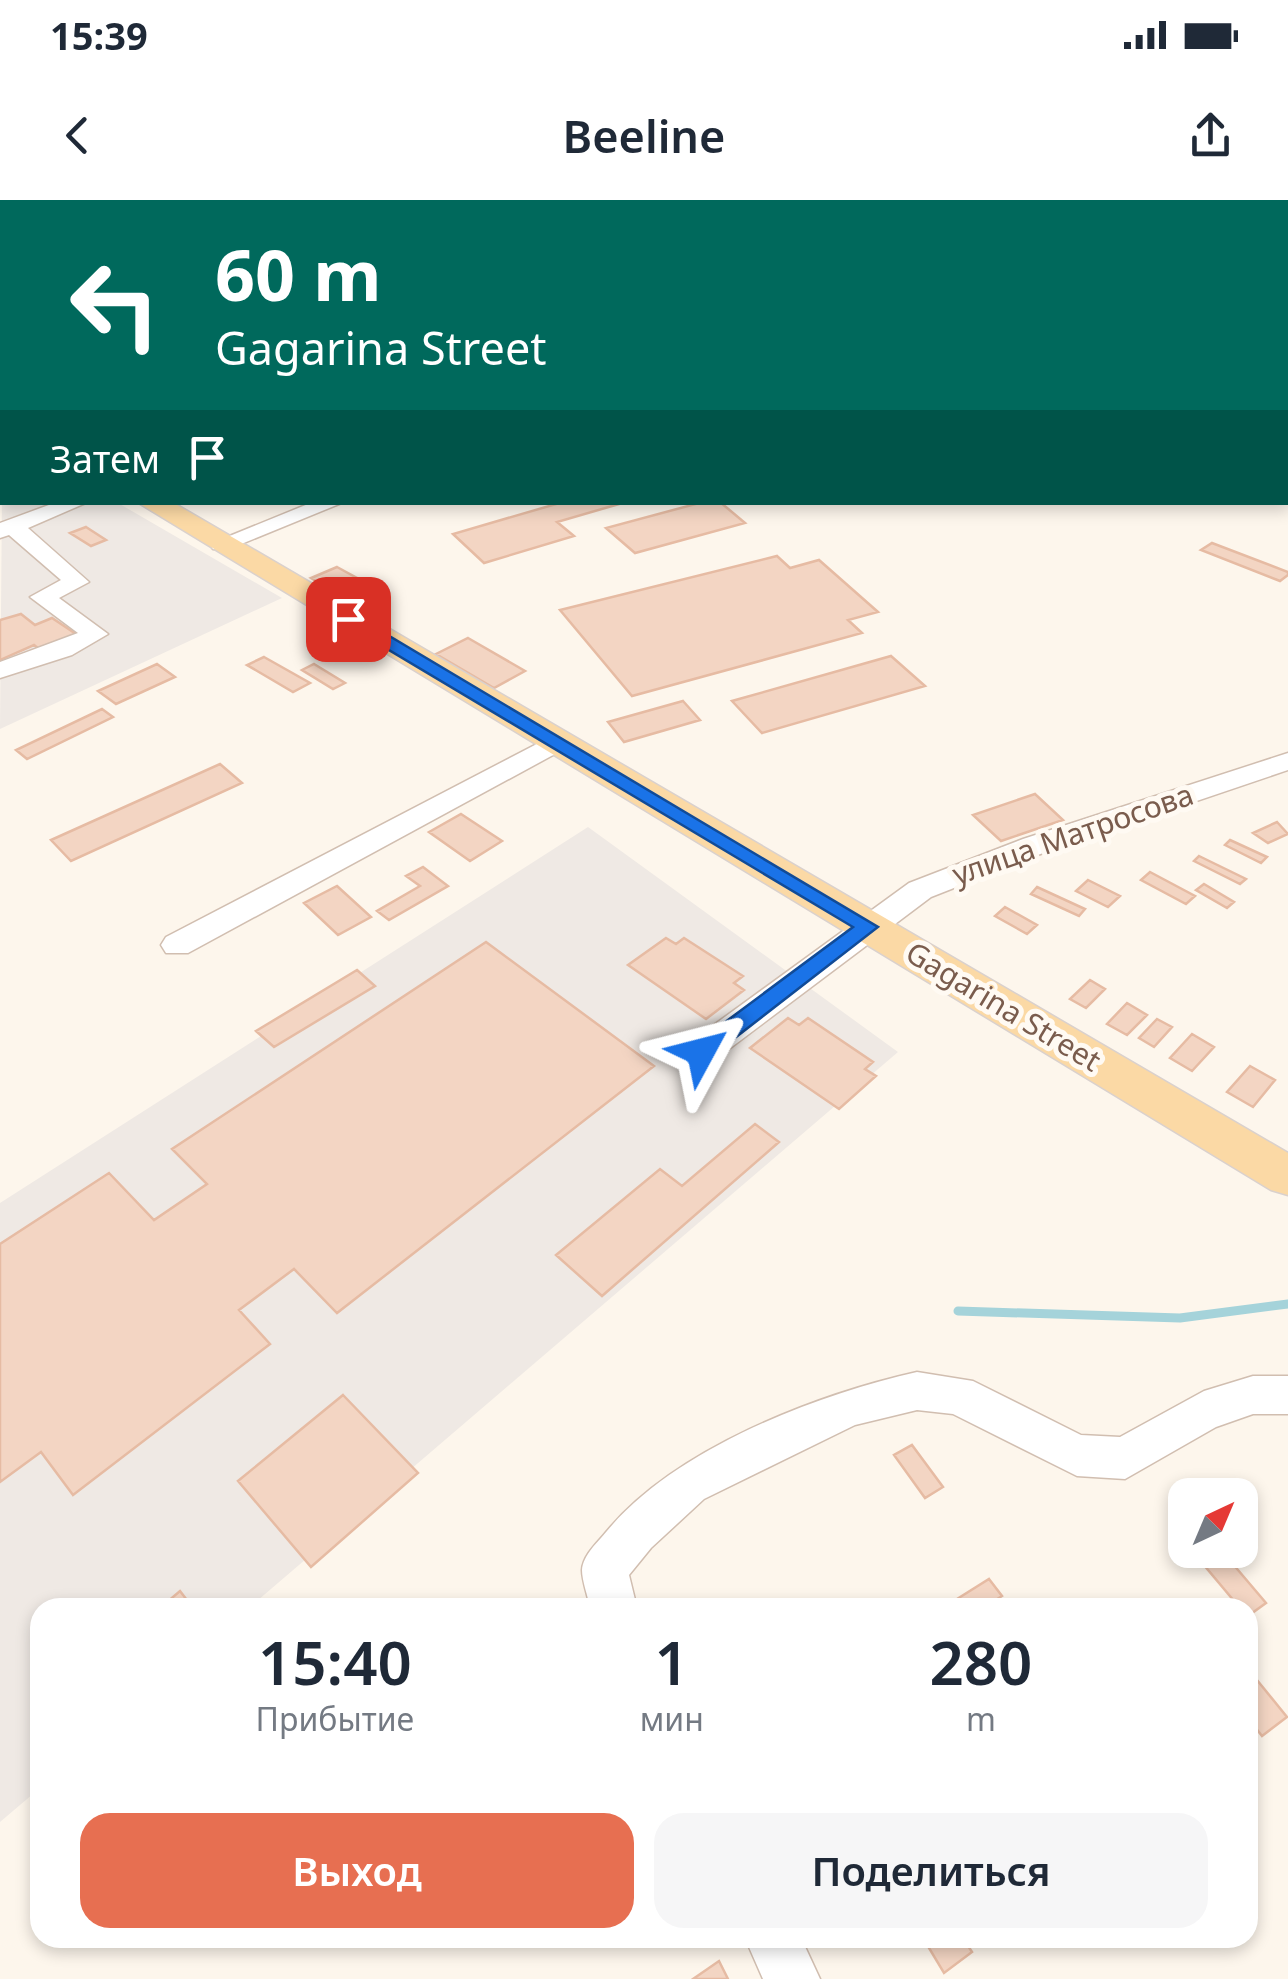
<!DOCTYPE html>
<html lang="ru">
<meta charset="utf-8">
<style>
body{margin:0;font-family:"Noto Sans",sans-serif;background:#f6f6f7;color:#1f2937;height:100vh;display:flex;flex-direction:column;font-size:38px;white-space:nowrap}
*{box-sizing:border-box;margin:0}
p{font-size:32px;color:#747a83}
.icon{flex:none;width:55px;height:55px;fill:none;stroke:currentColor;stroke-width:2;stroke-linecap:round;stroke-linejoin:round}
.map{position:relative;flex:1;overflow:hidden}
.sheet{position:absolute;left:30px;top:1398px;width:1228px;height:350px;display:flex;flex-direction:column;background:#fff;border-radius:30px;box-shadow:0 5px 15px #0003}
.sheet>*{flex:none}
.top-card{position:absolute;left:0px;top:0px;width:1290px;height:305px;box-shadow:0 5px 15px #0003;background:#00695c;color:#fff;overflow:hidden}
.needle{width:65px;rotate:44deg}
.buttons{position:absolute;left:1168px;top:1278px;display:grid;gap:20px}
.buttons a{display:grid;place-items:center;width:90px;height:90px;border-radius:20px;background:#fff;box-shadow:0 5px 15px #0003;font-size:50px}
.pin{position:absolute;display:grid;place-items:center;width:85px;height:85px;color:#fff;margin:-42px;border-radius:20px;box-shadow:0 5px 15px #0006}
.me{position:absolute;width:110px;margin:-55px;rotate:52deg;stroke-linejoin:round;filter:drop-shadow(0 0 8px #0008)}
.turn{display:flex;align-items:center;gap:35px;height:210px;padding:0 50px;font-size:45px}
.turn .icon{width:130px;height:130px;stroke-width:2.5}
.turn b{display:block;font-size:70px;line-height:85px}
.then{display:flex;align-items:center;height:95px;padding:0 50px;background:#0003;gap:20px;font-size:38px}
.eta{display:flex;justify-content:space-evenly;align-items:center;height:170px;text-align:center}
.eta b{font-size:60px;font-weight:600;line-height:70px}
.button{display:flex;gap:20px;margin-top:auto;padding:20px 50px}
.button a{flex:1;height:115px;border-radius:30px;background:#e76f51;color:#fff;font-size:40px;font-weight:600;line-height:115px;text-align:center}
.button a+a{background:#f6f6f7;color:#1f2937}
.status{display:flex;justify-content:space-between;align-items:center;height:70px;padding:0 50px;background:#fff;direction:ltr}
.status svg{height:28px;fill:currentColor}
header{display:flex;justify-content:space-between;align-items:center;height:130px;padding:0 50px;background:#fff;font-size:45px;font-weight:600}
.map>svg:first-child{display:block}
.industrial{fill:#efe9e4}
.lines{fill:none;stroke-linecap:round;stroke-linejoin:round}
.stream-far1{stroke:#a5d3da;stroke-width:4}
.stream{stroke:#a5d3da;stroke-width:9}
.building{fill:#f3d5c3;stroke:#e6bba3;stroke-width:2.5}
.minor-casing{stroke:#d1beb0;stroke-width:3}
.major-casing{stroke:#dad1cd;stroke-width:3}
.minor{fill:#fff;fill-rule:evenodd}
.major{fill:#fbd9a5;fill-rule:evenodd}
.rail{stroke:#b9a8c9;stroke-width:4;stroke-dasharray:8 5;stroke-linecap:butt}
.route{fill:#1a73e8;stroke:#114b97;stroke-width:2.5}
.labels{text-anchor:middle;stroke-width:10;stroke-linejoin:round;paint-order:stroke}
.street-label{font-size:30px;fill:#7a5c4d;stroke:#fffaf3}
</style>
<div class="status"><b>15:39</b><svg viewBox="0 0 49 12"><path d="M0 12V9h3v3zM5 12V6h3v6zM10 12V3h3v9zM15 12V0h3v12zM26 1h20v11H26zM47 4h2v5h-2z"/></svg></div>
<header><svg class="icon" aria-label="back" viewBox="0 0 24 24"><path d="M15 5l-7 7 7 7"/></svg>Beeline<svg class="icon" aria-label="share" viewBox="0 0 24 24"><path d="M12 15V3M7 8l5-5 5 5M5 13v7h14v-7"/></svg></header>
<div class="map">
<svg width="1288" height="1779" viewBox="0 0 1288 1779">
<rect width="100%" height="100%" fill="#fdf6ec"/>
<path class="industrial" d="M2 295V302L118 303 282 398 0 529Z
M588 627 898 852 250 1407 40 1408V1588L0 1622V1003Z"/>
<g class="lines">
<path class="stream-far1" d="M1214 0 1225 2"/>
<path class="stream" d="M958 1111 1180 1118 1288 1104"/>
</g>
<path class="building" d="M563 302H626L557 322 574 336 484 363 453 334Z
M703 302H720L745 323 635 353 606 328Z
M86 327 106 340 91 346 70 333Z
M1212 343 1288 372V375L1280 381 1201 350Z
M777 356 790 368 819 360 878 412 848 420 862 433 632 496 560 410Z
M337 367 368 384 342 397 311 378Z
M21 414 35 425 52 418 79 436 43 452 34 445 0 460V420Z
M468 438 525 471 494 488 436 454Z
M891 456 925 486 762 533 732 501Z
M264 457 310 483 293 492 247 465Z
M157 464 175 477 116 504 98 491Z
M314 464 345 483 333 489 302 470Z
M683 501 700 520 624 542 608 522Z
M102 509 113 517 27 559 16 550Z
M220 564 242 583 71 661 51 640Z
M1035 594 1063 620 1001 641 973 615Z
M461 614 502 641 470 661 429 632Z
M1277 622 1288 634 1268 643 1253 633Z
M1230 640 1267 657 1261 663 1225 645Z
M1199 656 1246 679 1240 684 1194 661Z
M423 667 448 686 389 720 377 711 420 686 406 676Z
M1150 672 1195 696 1186 704 1141 680Z
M1088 680 1120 696 1108 707 1076 691Z
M1204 684 1234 702 1227 708 1196 690Z
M337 686 371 717 338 735 304 703Z
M1037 687 1085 709 1079 716 1031 694Z
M1005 707 1037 725 1027 734 995 716Z
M666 738 676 744 684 738 743 776 734 783 744 790 706 819 628 765Z
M486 742 654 866 337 1113 294 1069 239 1110 270 1144 73 1295 41 1252 0 1282V1044L109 973 154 1020 207 984 172 949Z
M357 770 375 786 274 847 256 831Z
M1090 780 1105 789 1086 808 1070 799Z
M1127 803 1147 815 1127 835 1107 824Z
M788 818 799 825 808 818 873 862 865 869 876 876 839 909 750 848Z
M1157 819 1172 827 1154 847 1139 838Z
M1192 834 1214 847 1192 871 1170 858Z
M1250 866 1275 880 1253 907 1227 892Z
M755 924 779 942 602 1096 556 1055 660 969 682 986Z
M343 1195 418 1273 311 1367 238 1281Z
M912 1245 943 1287 925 1298 894 1255Z
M1221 1350 1266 1403 1248 1416V1408H1240L1193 1352Z
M989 1379 1002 1396 983 1408H952L949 1404Z
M180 1391 193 1408H160Z
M1248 1469 1287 1517 1262 1536 1248 1518Z
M923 1738H963L972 1752 944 1773Z
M719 1761 728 1779H693Z"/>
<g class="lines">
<defs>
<path id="minor" d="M32 0H51L52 2H33Z
M0 58 2 59V69L0 68Z
M57 302H88L28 328 89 382 59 398 108 434 72 455 0 478V462L78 433 30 397 61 380 9 335 0 338V323Z
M313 302H344L229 349H213L210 344Z
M556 534 570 542 566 548 188 753H166L161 745 166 737Z
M1288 553V570L1043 653 931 697 713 861 701 865 689 861 684 852 689 843 909 683 1023 639Z
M917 1172 973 1181 1081 1235 1120 1237 1204 1191 1253 1176H1288V1214H1253L1216 1227 1125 1279 1077 1276 953 1214 917 1210 855 1225 704 1299 651 1348 629 1375 637 1408H590C588 1396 582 1381 582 1370 583 1355 598 1342 607 1331 675 1249 815 1195 917 1172Z
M745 1738H801L820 1779H763Z"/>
<path id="major" d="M0 205 2 206V223L0 222Z
M137 302H172L1288 953V995L1271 990Z"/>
</defs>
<use href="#minor" class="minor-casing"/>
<use href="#major" class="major-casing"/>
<use href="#minor" class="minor"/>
<use href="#major" class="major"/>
<path class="rail" d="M880 0 895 2
M959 0 964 2"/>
</g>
<path class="route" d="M342 415H354L878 727 709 858H693V846L853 727 342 422Z"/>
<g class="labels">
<g class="street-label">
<text transform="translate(1073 635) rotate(-19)" y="10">улица Матросова</text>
<text transform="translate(1003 807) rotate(31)" y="10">Gagarina Street</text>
</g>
</g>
</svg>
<div class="buttons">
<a><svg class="needle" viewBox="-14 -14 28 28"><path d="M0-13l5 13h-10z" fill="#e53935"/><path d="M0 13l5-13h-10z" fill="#747a83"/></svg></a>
</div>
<div class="pin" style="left:348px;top:419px;background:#d93025"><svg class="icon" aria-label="arrive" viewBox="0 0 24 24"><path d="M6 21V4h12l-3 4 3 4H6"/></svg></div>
<svg class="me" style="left:701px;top:852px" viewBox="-20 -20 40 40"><path d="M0-17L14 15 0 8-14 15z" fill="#1a73e8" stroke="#fff" stroke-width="4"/></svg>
<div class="top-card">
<div class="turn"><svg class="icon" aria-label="left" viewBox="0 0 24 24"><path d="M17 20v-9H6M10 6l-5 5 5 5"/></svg><div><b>60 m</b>Gagarina Street</div></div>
<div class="then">Затем<svg class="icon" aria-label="arrive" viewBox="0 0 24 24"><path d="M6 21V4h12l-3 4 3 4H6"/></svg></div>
</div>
<section class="sheet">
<div class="eta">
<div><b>15:40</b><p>Прибытие</p></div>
<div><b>1</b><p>мин</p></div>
<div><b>280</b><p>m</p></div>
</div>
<div class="button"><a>Выход</a><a>Поделиться</a></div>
</section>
</div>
